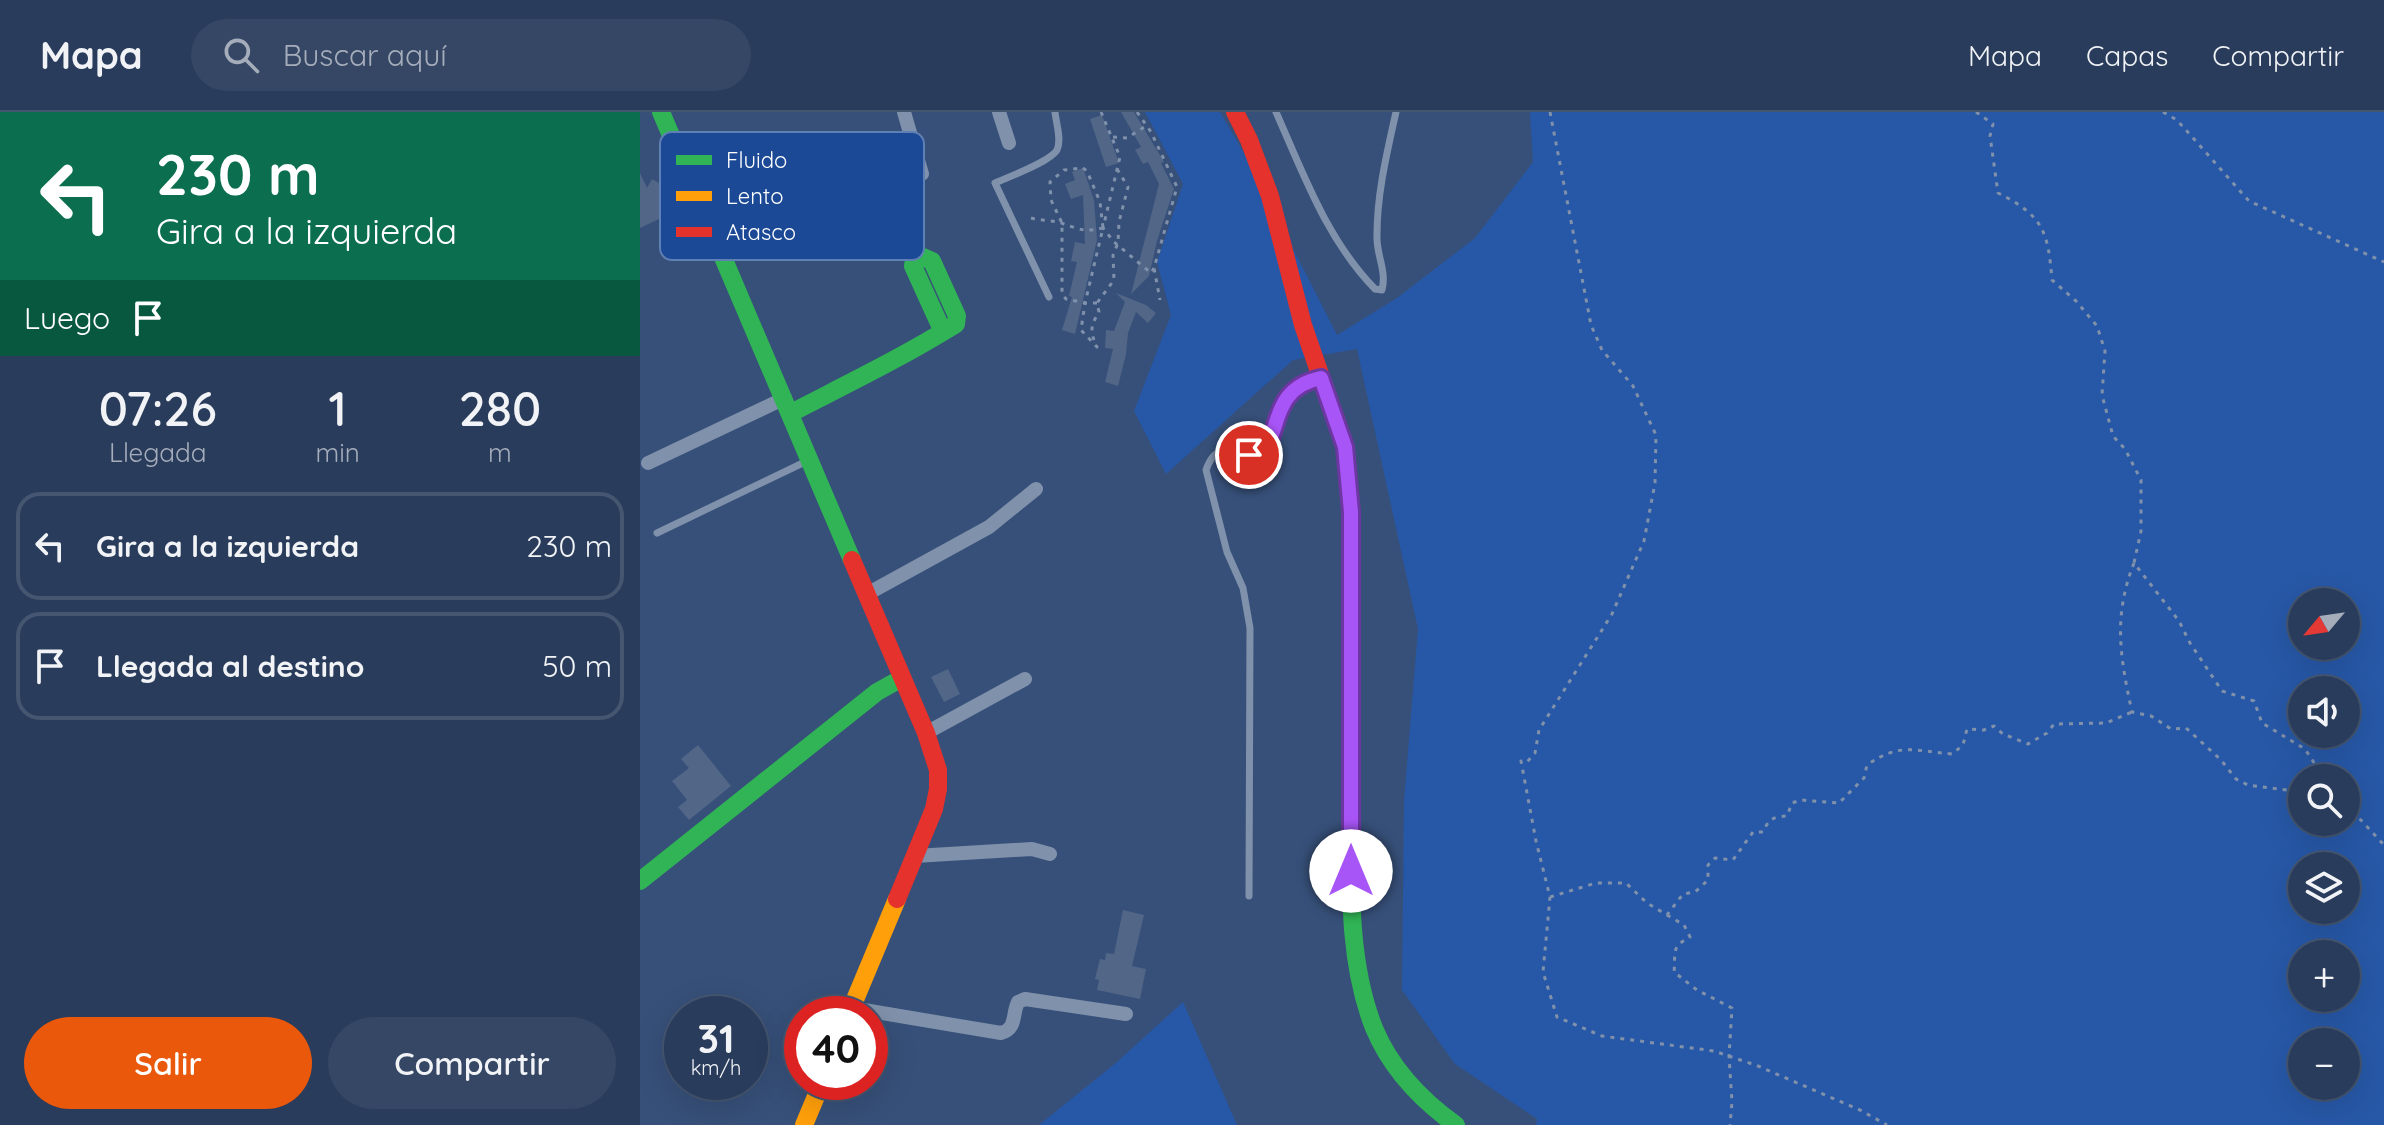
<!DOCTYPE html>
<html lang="es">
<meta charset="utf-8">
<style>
body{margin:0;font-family:Quicksand,sans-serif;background:#354764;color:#f1f3f6;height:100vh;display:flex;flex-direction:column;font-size:30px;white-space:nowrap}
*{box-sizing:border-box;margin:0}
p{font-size:26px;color:#a5adbb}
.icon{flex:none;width:44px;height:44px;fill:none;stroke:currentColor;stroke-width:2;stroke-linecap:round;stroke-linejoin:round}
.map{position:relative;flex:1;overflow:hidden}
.side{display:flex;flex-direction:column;background:#293c5b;width:640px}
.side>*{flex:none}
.guide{background:#0b6e4f;color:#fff;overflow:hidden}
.needle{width:52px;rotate:241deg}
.fabs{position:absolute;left:1648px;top:476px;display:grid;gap:16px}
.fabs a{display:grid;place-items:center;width:72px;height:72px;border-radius:50%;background:#293c5b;box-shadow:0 8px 32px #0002,0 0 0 2px #455671;font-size:40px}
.speed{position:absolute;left:24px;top:884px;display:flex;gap:16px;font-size:40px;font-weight:700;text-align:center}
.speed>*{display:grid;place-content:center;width:104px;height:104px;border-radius:50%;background:#293c5b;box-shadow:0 8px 32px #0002,0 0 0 2px #455671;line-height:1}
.speed small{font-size:20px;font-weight:400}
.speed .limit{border:12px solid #d22;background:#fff;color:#111}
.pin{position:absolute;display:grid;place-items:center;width:68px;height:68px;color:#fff;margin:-34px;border:4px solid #fff;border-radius:50%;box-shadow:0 2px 8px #0007}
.me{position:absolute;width:88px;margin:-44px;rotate:0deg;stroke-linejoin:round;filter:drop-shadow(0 0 6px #0008)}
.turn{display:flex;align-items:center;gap:28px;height:168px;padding:0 24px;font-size:36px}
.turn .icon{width:104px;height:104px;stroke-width:2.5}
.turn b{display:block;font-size:56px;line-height:68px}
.then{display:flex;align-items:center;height:76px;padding:0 24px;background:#0003;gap:16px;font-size:30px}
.eta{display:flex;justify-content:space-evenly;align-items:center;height:136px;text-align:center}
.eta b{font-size:48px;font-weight:600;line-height:56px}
.action{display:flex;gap:16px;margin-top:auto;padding:16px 24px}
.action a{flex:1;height:92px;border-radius:48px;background:#ea580c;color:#fff;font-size:32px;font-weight:600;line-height:92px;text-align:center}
.action a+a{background:#354764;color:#f1f3f6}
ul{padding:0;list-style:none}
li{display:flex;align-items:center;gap:24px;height:108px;margin:0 16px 12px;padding:0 8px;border:4px solid #455671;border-radius:24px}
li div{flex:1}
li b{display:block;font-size:30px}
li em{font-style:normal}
header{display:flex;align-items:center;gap:48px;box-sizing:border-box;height:112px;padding:0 40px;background:#293c5b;border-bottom:2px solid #455671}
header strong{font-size:38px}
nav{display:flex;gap:44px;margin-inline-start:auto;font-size:28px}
.search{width:560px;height:72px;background:#354764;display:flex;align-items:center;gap:20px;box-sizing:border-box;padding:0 28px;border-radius:44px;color:#a5adbb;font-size:30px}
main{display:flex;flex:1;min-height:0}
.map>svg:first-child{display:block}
.green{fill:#2758a7;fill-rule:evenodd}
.building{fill:#526687}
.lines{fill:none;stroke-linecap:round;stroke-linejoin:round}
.path{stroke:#8091ab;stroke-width:3;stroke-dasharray:4 6;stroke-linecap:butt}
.lane{stroke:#8091ab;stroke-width:7}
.street{stroke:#8091ab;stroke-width:14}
.fast{stroke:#30b455;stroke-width:18}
.slow{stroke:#ff9f0a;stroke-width:18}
.jam{stroke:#e5322d;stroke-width:18}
.route-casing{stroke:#6d37a1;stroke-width:20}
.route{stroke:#a855f7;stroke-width:14}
.key{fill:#1b4995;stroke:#5f80b5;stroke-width:2}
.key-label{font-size:22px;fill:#fff}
</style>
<header>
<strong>Mapa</strong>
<div class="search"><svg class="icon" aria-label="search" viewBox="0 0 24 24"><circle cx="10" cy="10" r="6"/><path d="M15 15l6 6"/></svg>Buscar aquí</div>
<nav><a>Mapa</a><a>Capas</a><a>Compartir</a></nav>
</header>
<main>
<section class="side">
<div class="guide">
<div class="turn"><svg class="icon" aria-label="left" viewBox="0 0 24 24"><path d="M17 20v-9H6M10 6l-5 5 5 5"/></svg><div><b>230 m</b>Gira a la izquierda</div></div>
<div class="then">Luego<svg class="icon" aria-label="arrive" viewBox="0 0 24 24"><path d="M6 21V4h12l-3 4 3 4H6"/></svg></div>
</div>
<div class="eta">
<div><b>07:26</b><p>Llegada</p></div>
<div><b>1</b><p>min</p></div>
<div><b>280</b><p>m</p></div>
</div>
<ul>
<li><svg class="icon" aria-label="left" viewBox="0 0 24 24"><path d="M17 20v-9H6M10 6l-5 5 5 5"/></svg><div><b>Gira a la izquierda</b></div><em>230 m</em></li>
<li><svg class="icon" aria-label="arrive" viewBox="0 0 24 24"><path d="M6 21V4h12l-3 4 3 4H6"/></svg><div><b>Llegada al destino</b></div><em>50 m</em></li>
</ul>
<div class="action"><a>Salir</a><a>Compartir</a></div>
</section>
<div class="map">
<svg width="1744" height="1013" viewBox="0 0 1744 1013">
<rect width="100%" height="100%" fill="#375079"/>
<path class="green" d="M505 0H580L608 48 697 223 757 186 835 126 893 50 890 0H1744V1013H896L897 1007 815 952 762 878 764 689 778 517 717 237 653 248 526 362 494 299 531 203 517 150 543 72ZM1662 490H1706V534H1662ZM1662 578H1706V622H1662ZM1662 666H1706V710H1662ZM1662 754H1706V798H1662ZM1662 842H1706V886H1662ZM1662 930H1706V974H1662Z
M543 890 597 1013H399L477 950Z"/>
<path class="building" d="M481 0H494L524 50 521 51 534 77 517 129 509 164 491 182 519 72 508 50 503 52 495 38 501 35Z
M462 3 479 51 466 55 450 7Z
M443 56 454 88 457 128 435 222 422 218 432 185 429 184 437 150 431 149 435 130 445 132 443 83 431 87 425 72 435 68 432 60Z
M0 61 7 76 12 67 24 74 36 99 0 116Z
M476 181 506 193 516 201 508 211 496 200 488 221 486 242 478 274 465 270 473 237 465 236 466 218 474 219 485 190Z
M308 557 320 582 304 590 291 565Z
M58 633 91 674 49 708 38 695 47 688 32 669 49 656 41 647Z
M483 798 504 803 492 854 506 857 500 887 457 878 459 868 455 867 460 847 465 848 466 841 474 842Z"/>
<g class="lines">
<path class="path" d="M461 0 480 45 463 116 474 130 511 161 514 156
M497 0 511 20 537 75 514 156 520 188
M910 0 951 213 962 238 993 274 1016 323 1015 371 1004 429 972 502 899 618 895 641 887 650 881 649 896 729 910 785 903 860 917 905 962 924 1074 939 1118 954 1220 998 1247 1013
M1336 0 1353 12 1350 24 1358 81C1404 104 1408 120 1412 168L1436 189 1457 214 1465 239 1462 283 1473 324 1485 337 1501 368V419L1494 451 1539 509 1550 531 1582 579 1614 589 1622 611 1665 637 1684 666
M1523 0 1537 8 1609 89 1744 150
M473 25 487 26 506 14
M443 56 447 59 460 90 463 116 445 191 426 187 422 182V111L411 88 410 70 424 58Z
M391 106C402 109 414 108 424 112 442 118 443 120 463 116
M457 191H445L441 218 457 235C450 220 450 214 459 200L457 191 474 168 473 143 478 131 479 110 488 75 477 57
M1494 451C1473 504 1480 545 1492 600L1511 604 1531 617 1546 616 1581 648 1596 667 1608 673 1662 680
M1706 692 1744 733
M910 785 956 771H986L1007 791 1027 803 1043 782 1055 780 1068 768V753L1075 746 1093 748 1113 720H1123C1129 707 1132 705 1147 704L1152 691 1161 688 1199 691 1224 666 1227 653C1260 630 1275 639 1312 642L1323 633 1327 617 1344 618 1354 614 1363 622 1388 632 1407 621 1414 612 1466 611 1492 600
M1027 803 1044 813 1050 825C1030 835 1036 841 1034 860L1057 878 1092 896 1089 944 1092 990 1090 1013"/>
<path class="lane" d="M636 0C663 61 687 128 735 177L742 178C747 158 736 143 737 123 737 81 747 41 756 0
M409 185 355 71C368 65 410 50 417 38 422 28 416 11 415 0
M17 421 167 349
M609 784 610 516 603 476 587 440 566 358C577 327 593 342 615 343L626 337C644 306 635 276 680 267"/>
<path class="street" d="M264 0 282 62
M359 0 369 31
M66 105C116 112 126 103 168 77
M8 351 145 286
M227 482 349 415 396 377
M286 621 385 567
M275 744 392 737 410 742
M212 896 361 921C377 917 372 902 378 890L385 887 486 902"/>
<path class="fast" d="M21 0 212 448
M151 301C207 272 263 245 316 212L317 204 292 149 283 145 274 148 273 154 303 220
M711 508C711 572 711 635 711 698 711 770 707 848 734 916 751 957 781 988 816 1013
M0 769 237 580 262 566"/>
<path class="slow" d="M209 902 257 787
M164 1013 182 970"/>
<path class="jam" d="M595 0 609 28 630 84 663 213 705 335 711 400V508
M212 448 286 621 298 658V677L294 697 257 787"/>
</g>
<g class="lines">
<defs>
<path id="route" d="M609 343C647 343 620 278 681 266L705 335 711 400V759"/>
</defs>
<use href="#route" class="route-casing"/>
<use href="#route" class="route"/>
</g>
<rect x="20" y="20" width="264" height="128" rx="12" class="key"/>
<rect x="36" y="43" width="36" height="10" fill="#30b455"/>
<rect x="36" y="79" width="36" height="10" fill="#ff9f0a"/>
<rect x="36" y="115" width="36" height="10" fill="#e5322d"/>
<g class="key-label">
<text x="86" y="56">Fluido</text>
<text x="86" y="92">Lento</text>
<text x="86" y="128">Atasco</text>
</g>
</svg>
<div class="fabs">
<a><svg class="needle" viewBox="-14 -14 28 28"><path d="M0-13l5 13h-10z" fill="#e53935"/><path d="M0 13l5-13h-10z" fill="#a5adbb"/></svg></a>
<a><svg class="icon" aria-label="sound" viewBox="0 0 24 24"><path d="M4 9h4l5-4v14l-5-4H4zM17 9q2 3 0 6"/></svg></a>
<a><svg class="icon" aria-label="search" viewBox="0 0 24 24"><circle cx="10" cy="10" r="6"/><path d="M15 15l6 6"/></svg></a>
<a><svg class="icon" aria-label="layers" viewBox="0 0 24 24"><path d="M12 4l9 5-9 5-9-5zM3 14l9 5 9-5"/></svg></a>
<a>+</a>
<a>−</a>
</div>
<div class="speed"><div>31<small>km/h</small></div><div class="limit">40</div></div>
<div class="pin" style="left:609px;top:343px;background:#d93025"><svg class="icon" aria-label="arrive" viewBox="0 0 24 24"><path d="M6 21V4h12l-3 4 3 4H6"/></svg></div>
<svg class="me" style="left:711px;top:759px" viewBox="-20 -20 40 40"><circle r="19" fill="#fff"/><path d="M0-13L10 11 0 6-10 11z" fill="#a855f7"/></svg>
</div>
</main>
